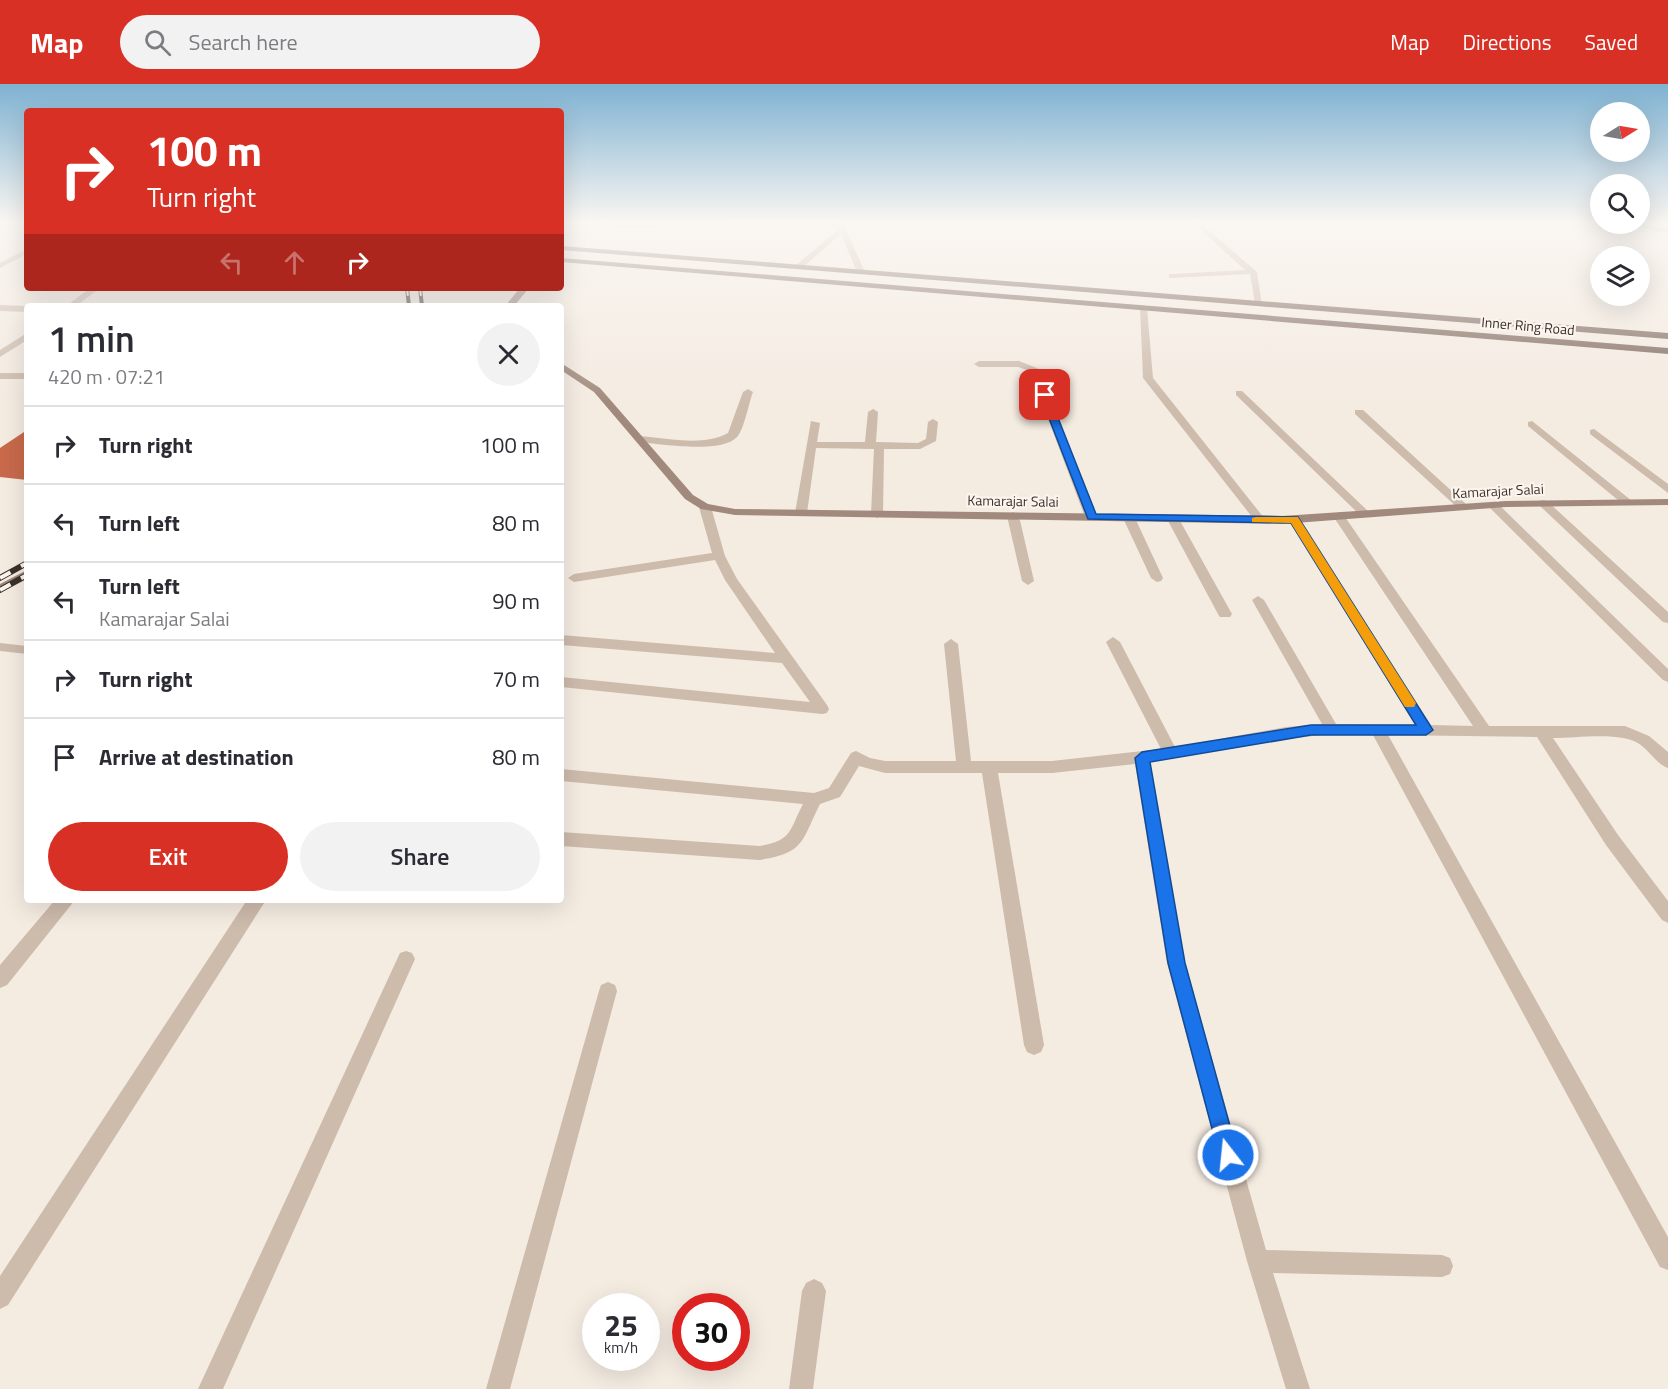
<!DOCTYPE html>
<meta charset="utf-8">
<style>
body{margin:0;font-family:"Titillium Web",sans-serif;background:#f2f2f3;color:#2b2b33;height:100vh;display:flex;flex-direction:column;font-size:22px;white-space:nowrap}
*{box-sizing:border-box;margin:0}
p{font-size:20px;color:#7c7c81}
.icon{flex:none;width:33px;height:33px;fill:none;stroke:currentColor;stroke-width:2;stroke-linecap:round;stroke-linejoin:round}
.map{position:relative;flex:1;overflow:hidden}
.side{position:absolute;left:24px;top:219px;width:540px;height:600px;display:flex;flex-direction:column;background:#fff;border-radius:6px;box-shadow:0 6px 24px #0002}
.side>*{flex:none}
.hud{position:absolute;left:24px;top:24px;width:540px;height:183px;border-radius:6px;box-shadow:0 6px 24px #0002;background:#d93025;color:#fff;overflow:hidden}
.needle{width:39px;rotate:79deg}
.fabs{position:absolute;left:1590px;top:18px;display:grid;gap:12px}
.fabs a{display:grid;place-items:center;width:60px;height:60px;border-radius:50%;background:#fff;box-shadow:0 6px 24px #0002;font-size:30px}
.speed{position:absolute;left:582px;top:1209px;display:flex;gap:12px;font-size:30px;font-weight:700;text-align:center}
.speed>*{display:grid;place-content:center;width:78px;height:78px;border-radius:50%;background:#fff;box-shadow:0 6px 24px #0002;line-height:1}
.speed small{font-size:15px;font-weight:400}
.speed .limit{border:9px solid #d22;background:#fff;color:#111}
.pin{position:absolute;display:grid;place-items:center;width:51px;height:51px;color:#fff;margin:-26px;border-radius:12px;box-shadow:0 3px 9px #0006}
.me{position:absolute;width:66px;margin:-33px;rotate:344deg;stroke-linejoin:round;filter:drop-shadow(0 0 4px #0008)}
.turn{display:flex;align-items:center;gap:21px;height:126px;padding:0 24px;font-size:27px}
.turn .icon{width:78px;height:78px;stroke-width:2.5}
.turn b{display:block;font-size:42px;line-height:51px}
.lanes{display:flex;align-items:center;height:57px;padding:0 24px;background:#0003;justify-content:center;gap:30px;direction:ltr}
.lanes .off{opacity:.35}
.round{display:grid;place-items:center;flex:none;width:63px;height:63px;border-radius:32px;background:#f2f2f3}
.summary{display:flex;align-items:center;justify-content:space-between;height:102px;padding:0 24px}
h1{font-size:36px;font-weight:600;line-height:45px}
.cta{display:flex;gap:12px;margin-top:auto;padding:12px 24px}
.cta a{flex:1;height:69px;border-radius:36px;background:#d93025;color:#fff;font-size:24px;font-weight:600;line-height:69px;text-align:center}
.cta a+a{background:#f2f2f3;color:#2b2b33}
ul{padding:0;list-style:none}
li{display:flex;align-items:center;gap:18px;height:78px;padding:0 24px;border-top:2px solid #e1e1e2}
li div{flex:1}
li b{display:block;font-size:22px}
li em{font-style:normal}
header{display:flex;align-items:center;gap:36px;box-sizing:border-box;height:84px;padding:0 30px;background:#d93025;color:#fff}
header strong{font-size:28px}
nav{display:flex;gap:33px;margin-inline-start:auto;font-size:21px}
.search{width:420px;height:54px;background:#f2f2f3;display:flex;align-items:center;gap:15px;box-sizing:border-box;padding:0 21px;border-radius:33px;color:#7c7c81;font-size:22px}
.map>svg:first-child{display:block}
.building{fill:#c8694b}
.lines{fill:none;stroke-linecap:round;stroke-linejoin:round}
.lane{fill:#cdbbac;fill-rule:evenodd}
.street{fill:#cdbbac;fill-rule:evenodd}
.secondary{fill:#a18a7d;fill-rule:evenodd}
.primary{fill:#7d675c;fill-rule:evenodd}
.rail-far1-casing{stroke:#3b302b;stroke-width:4}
.rail-casing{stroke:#3b302b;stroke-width:6}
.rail-far1{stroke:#fbf5ee;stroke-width:2;stroke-dasharray:8;stroke-linecap:butt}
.rail{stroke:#fbf5ee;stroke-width:4;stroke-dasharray:12;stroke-linecap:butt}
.route{fill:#1a73e8;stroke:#114b97;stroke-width:1.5}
.slow{fill:#f59e0b}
.labels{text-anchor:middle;stroke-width:4.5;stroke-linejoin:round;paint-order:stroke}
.far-street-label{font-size:14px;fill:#3b302b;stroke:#fbf5ee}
</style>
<header>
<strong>Map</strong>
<div class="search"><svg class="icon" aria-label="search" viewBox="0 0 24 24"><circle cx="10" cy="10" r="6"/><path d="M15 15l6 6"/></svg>Search here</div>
<nav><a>Map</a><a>Directions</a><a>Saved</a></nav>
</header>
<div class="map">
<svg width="1668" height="1305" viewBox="0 0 1668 1305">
<rect width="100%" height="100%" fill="#f4ebe1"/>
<path class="building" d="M27 346V396L0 393V364Z"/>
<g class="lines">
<path class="lane" d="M595 137 616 140 837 139 840 137 843 139 865 188 861 190 857 188 841 150 802 184 795 182 839 145 838 143 616 144Z
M1191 137H1198L1257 188 1262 221 1255 219 1250 190 1169 194V190H1172L1245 186Z
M1624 140H1636L1668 145V149Z
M0 559 27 562V570L0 567Z"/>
<path class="street" d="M27 165V170L0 184V179Z
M90 204H100L76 222H66Z
M0 221 27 222V228L0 227Z
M1140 222 1147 224 1153 294 1264 434V438H1256L1143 294Z
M27 249V256L0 273V266Z
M1019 277 1039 285 1097 433 1095 435H1087L1085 433 1030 287 1018 283H979L974 280 979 277Z
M0 289H27V295H0Z
M748 305 753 308C749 318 744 346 737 353 722 370 660 360 639 358L634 355 639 352C667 354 703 363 728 349L743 308Z
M1236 307H1242L1369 428V432H1361L1236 311Z
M873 325 878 328 876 358 918 359 926 355 928 338 933 335 938 338 936 357 920 365H884L883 430 877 434 871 430 874 365 816 364 807 429 805 431H797L795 429 811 337 820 339 817 358H865L868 328Z
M1355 326H1363L1467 421V425H1459L1355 330Z
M1532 337 1632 417V421H1624L1528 342V338Z
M1594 345 1668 400V409L1590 350V346Z
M1543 416 1547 417 1668 528V539L1663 538 1539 421V417Z
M1493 418 1497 419 1668 585V598L1663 596 1489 423 1487 421Z
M705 420 711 423 725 472 737 495 827 621 829 625 827 629 822 630 561 603V593L810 618 782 579 561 561V551L775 569 725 496 715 476 574 498 568 494 574 490 712 469 699 423Z
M1013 428 1019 432 1034 497 1028 501 1022 497 1007 432Z
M1339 428 1343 430 1489 642H1625L1649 652 1668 668V684C1656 680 1648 664 1636 658 1617 648 1575 654 1553 654L1618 751 1668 817V839L1662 836 1606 761 1537 653 1388 651 1668 1153V1186L1660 1183 1373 651 1332 650 1286 655 1150 678 1185 879 1266 1166 1442 1171 1450 1174 1453 1182 1450 1190 1442 1193 1273 1189 1310 1305H1286L1247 1177 1167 879 1135 680 1052 689H998L1044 961 1041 968 1034 971 1027 968 1024 961 982 689H885L859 682 840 713 820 720C801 758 805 769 759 776L561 762V748L759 762C792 757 789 747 803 720L561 697V685L814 709 829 704 851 669 856 667 870 674 885 677H956L944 560 951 555 958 560 971 677H1052L1161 665 1106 558 1113 553 1120 558 1175 663 1286 643 1322 640 1252 516 1258 512 1264 516 1336 640 1415 641 1288 435 1294 431 1300 435 1431 641 1473 642 1333 432Z
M1129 430 1135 434 1163 494 1161 497 1157 498 1151 494 1123 434Z
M1173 431 1179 435 1232 530 1230 533H1220L1218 530 1167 435Z
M55 816H75L7 901 0 904V881Z
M247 816H266L8 1221 0 1225V1192Z
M406 867 412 869 415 875 223 1305H198L400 869Z
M608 898 615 901 617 907 510 1305H486L599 907 601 901Z
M814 1195 822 1199 826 1207 813 1305H789L802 1207 806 1199Z"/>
<path class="secondary" d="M520 204H529L514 222H505Z
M561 279 600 304 693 411 708 420 735 425 1282 432 1506 417 1668 415V421L1506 423 1282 440 735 431 701 425 685 415 594 308 561 286Z
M27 486V495L0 509V500Z"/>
<path class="primary" d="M561 162 1668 249V255L561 166Z
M561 174 1668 264V270L561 178Z"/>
<defs>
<path id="rail-far1" d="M407 204 409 222
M420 204 422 222"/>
<path id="rail" d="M0 494 27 479
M0 506 27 491"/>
</defs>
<use href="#rail-far1" class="rail-far1-casing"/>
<use href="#rail" class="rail-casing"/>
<use href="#rail-far1" class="rail-far1"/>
<use href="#rail" class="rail"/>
</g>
<linearGradient id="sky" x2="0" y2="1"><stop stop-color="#7eb2d2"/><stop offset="0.43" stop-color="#faf6f2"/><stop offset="1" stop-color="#faf6f2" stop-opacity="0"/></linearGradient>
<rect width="1668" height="320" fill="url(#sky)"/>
<path class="route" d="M1042 309 1049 311 1096 430 1298 433 1433 646 1426 651H1311L1150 678 1185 879 1238 1071 1235 1078 1228 1081 1221 1078 1219 1071 1168 879 1135 674 1142 668 1311 641H1416L1291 439 1088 435 1040 311Z"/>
<path class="slow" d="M1256 433H1298L1414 616 1416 619 1414 623H1405L1291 439 1252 438V434Z"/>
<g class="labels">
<g class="far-street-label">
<text transform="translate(1528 242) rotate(5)" y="5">Inner Ring Road</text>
<text transform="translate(1498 407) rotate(-3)" y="5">Kamarajar Salai</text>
<text transform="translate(1013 417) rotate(1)" y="5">Kamarajar Salai</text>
</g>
</g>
</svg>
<div class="fabs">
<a><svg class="needle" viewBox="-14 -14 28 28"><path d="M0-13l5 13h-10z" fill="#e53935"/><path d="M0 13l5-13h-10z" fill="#7c7c81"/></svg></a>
<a><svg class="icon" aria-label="search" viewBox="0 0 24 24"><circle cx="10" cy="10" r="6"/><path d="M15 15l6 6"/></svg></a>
<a><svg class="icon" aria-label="layers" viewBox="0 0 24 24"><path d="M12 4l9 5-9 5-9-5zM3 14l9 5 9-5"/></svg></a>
</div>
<div class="speed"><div>25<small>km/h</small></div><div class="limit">30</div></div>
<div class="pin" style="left:1045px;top:311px;background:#d93025"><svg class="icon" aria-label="arrive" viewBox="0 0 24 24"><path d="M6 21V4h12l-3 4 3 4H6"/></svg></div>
<svg class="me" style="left:1228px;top:1071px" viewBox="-20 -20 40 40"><circle r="17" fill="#1a73e8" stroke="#fff" stroke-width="3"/><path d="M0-11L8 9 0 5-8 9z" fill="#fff"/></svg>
<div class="hud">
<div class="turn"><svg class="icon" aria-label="right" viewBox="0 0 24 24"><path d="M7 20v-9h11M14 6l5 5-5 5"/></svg><div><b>100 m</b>Turn right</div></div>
<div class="lanes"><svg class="icon off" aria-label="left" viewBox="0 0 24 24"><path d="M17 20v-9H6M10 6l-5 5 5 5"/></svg><svg class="icon off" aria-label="ahead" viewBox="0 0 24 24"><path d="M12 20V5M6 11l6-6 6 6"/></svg><svg class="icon" aria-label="right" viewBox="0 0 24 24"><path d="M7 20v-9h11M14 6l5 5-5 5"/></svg></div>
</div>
<section class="side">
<div class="summary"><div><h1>1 min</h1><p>420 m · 07:21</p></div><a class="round"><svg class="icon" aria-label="close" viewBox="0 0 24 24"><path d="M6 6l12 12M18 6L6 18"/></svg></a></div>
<ul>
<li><svg class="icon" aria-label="right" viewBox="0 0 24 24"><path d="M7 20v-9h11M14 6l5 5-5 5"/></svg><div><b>Turn right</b></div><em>100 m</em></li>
<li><svg class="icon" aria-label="left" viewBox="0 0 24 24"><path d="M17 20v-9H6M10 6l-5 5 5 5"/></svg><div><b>Turn left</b></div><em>80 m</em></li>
<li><svg class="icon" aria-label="left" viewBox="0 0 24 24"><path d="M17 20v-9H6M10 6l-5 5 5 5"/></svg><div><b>Turn left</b><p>Kamarajar Salai</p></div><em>90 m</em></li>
<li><svg class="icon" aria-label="right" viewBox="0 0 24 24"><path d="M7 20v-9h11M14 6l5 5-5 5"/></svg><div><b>Turn right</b></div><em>70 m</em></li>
<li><svg class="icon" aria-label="arrive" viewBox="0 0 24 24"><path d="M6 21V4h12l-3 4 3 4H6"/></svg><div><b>Arrive at destination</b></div><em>80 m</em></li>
</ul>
<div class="cta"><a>Exit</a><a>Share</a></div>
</section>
</div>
